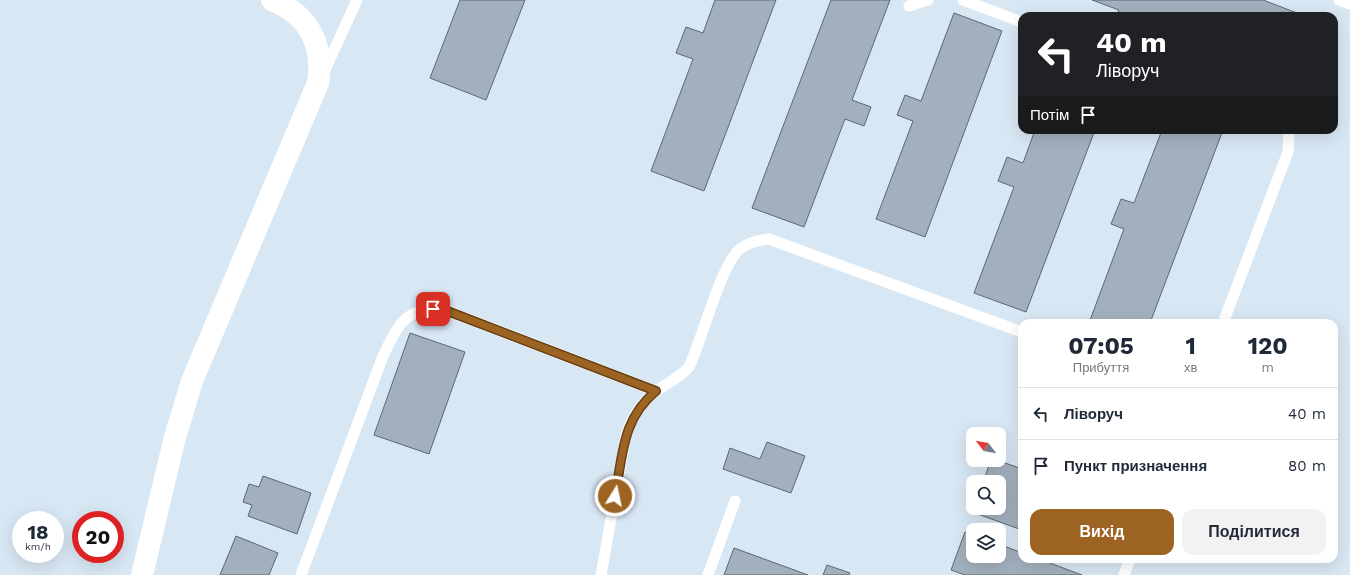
<!DOCTYPE html>
<html lang="uk">
<meta charset="utf-8">
<style>
body{margin:0;font-family:"Work Sans",sans-serif;background:#f2f2f3;color:#1f2937;height:100vh;display:flex;flex-direction:column;font-size:15px;white-space:nowrap}
*{box-sizing:border-box;margin:0}
p{font-size:13px;color:#747a83}
.icon{flex:none;width:22px;height:22px;fill:none;stroke:currentColor;stroke-width:2;stroke-linecap:round;stroke-linejoin:round}
.map{position:relative;flex:1;overflow:hidden}
.side{position:absolute;left:1018px;top:319px;width:320px;height:244px;display:flex;flex-direction:column;background:#fff;border-radius:12px;box-shadow:0 4px 16px #0002}
.side>*{flex:none}
.banner{position:absolute;left:1018px;top:12px;width:320px;height:122px;border-radius:12px;box-shadow:0 4px 16px #0002;background:#202124;color:#fff;overflow:hidden}
.needle{width:26px;rotate:301deg}
.controls{position:absolute;left:966px;top:427px;display:grid;gap:8px}
.controls a{display:grid;place-items:center;width:40px;height:40px;border-radius:8px;background:#fff;box-shadow:0 4px 16px #0002;font-size:20px}
.speed{position:absolute;left:12px;top:511px;display:flex;gap:8px;font-size:20px;font-weight:700;text-align:center}
.speed>*{display:grid;place-content:center;width:52px;height:52px;border-radius:50%;background:#fff;box-shadow:0 4px 16px #0002;line-height:1}
.speed small{font-size:10px;font-weight:400}
.speed .limit{border:6px solid #d22;background:#fff;color:#111}
.pin{position:absolute;display:grid;place-items:center;width:34px;height:34px;color:#fff;margin:-17px;border-radius:8px;box-shadow:0 2px 6px #0006}
.me{position:absolute;width:44px;margin:-22px;rotate:10deg;stroke-linejoin:round;filter:drop-shadow(0 0 3px #0008)}
.turn{display:flex;align-items:center;gap:14px;height:84px;padding:0 12px;font-size:18px}
.turn .icon{width:52px;height:52px;stroke-width:2.5}
.turn b{display:block;font-size:28px;line-height:34px}
.then{display:flex;align-items:center;height:38px;padding:0 12px;background:#0003;gap:8px;font-size:15px}
.eta{display:flex;justify-content:space-evenly;align-items:center;height:68px;text-align:center}
.eta b{font-size:24px;font-weight:700;line-height:28px}
.primary-button{display:flex;gap:8px;margin-top:auto;padding:8px 12px}
.primary-button a{flex:1;height:46px;border-radius:12px;background:#9d6322;color:#fff;font-size:16px;font-weight:700;line-height:46px;text-align:center}
.primary-button a+a{background:#f2f2f3;color:#1f2937}
ul{padding:0;list-style:none}
li{display:flex;align-items:center;gap:12px;height:52px;padding:0 12px;border-top:1px solid #e0e1e3}
li div{flex:1}
li b{display:block;font-size:15px}
li em{font-style:normal}
.map>svg:first-child{display:block}
.building{fill:#a2b0bd;stroke:#5b6873}
.lines{fill:none;stroke-linecap:round;stroke-linejoin:round}
.lane{stroke:#fff;stroke-width:11}
.street{stroke:#fff;stroke-width:22}
.route-casing{stroke:#664016;stroke-width:10}
.route{stroke:#9d6322;stroke-width:7}
</style>
<div class="map">
<svg width="1350" height="575" viewBox="0 0 1350 575">
<rect width="100%" height="100%" fill="#d8e7f4"/>
<path class="building" d="M460 0H525L486 100 430 78Z
M715 0H776L704 191 651 171 693 59 676 53 686 27 703 33Z
M831 0H890L852 100 871 107 864 126 845 119 804 227 752 208Z
M1092 0H1263L1297 13 1296 16H1116L1119 10Z
M954 13 1002 31 925 237 876 219 913 121 897 115 905 95 921 101Z
M1035 130H1095L1026 312 974 293 1014 187 998 181 1007 157 1023 163Z
M1162 130H1223L1150 323H1089L1124 229 1111 224 1121 199 1134 203Z
M410 333 465 352 429 454 374 435Z
M767 442 805 456 791 493 723 469 730 448 760 459Z
M991 460H997L1022 469V530L972 512 973 508H999V482H983Z
M263 476 311 493 297 534 248 516 252 505 243 502 249 484 259 487Z
M965 532 973 535V556H999V544L1022 553V559H1039L1082 575H965L951 570Z
M236 536 278 553 269 575H220Z
M734 548 808 575H724Z
M827 565 850 573 849 575H823Z"/>
<g class="lines">
<path class="lane" d="M963 0 1022 22
M1339 0 1350 4
M909 6 928 0
M324 72 357 0
M1223 323 1288 152 1289 134 1287 130
M301 575 383 356C400 321 407 304 450 312L656 391
M601 575 626 435C632 418 640 403 656 391 668 383 679 378 689 367 702 340 721 264 740 249 749 242 759 240 769 239L1022 332
M708 575 735 501
M1124 575 1130 559"/>
<path class="street" d="M142 575 174 441 192 381 318 83C324 44 309 15 272 0"/>
</g>
<g class="lines">
<defs>
<path id="route" d="M433 309 450 312 656 391C622 419 623 454 615 496"/>
</defs>
<use href="#route" class="route-casing"/>
<use href="#route" class="route"/>
</g>
</svg>
<div class="controls">
<a><svg class="needle" viewBox="-14 -14 28 28"><path d="M0-13l5 13h-10z" fill="#e53935"/><path d="M0 13l5-13h-10z" fill="#747a83"/></svg></a>
<a><svg class="icon" aria-label="search" viewBox="0 0 24 24"><circle cx="10" cy="10" r="6"/><path d="M15 15l6 6"/></svg></a>
<a><svg class="icon" aria-label="layers" viewBox="0 0 24 24"><path d="M12 4l9 5-9 5-9-5zM3 14l9 5 9-5"/></svg></a>
</div>
<div class="speed"><div>18<small>km/h</small></div><div class="limit">20</div></div>
<div class="pin" style="left:433px;top:309px;background:#d93025"><svg class="icon" aria-label="arrive" viewBox="0 0 24 24"><path d="M6 21V4h12l-3 4 3 4H6"/></svg></div>
<svg class="me" style="left:615px;top:496px" viewBox="-20 -20 40 40"><circle r="17" fill="#9d6322" stroke="#fff" stroke-width="3"/><path d="M0-11L8 9 0 5-8 9z" fill="#fff"/></svg>
<div class="banner">
<div class="turn"><svg class="icon" aria-label="left" viewBox="0 0 24 24"><path d="M17 20v-9H6M10 6l-5 5 5 5"/></svg><div><b>40 m</b>Ліворуч</div></div>
<div class="then">Потім<svg class="icon" aria-label="arrive" viewBox="0 0 24 24"><path d="M6 21V4h12l-3 4 3 4H6"/></svg></div>
</div>
<section class="side">
<div class="eta">
<div><b>07:05</b><p>Прибуття</p></div>
<div><b>1</b><p>хв</p></div>
<div><b>120</b><p>m</p></div>
</div>
<ul>
<li><svg class="icon" aria-label="left" viewBox="0 0 24 24"><path d="M17 20v-9H6M10 6l-5 5 5 5"/></svg><div><b>Ліворуч</b></div><em>40 m</em></li>
<li><svg class="icon" aria-label="arrive" viewBox="0 0 24 24"><path d="M6 21V4h12l-3 4 3 4H6"/></svg><div><b>Пункт призначення</b></div><em>80 m</em></li>
</ul>
<div class="primary-button"><a>Вихід</a><a>Поділитися</a></div>
</section>
</div>
